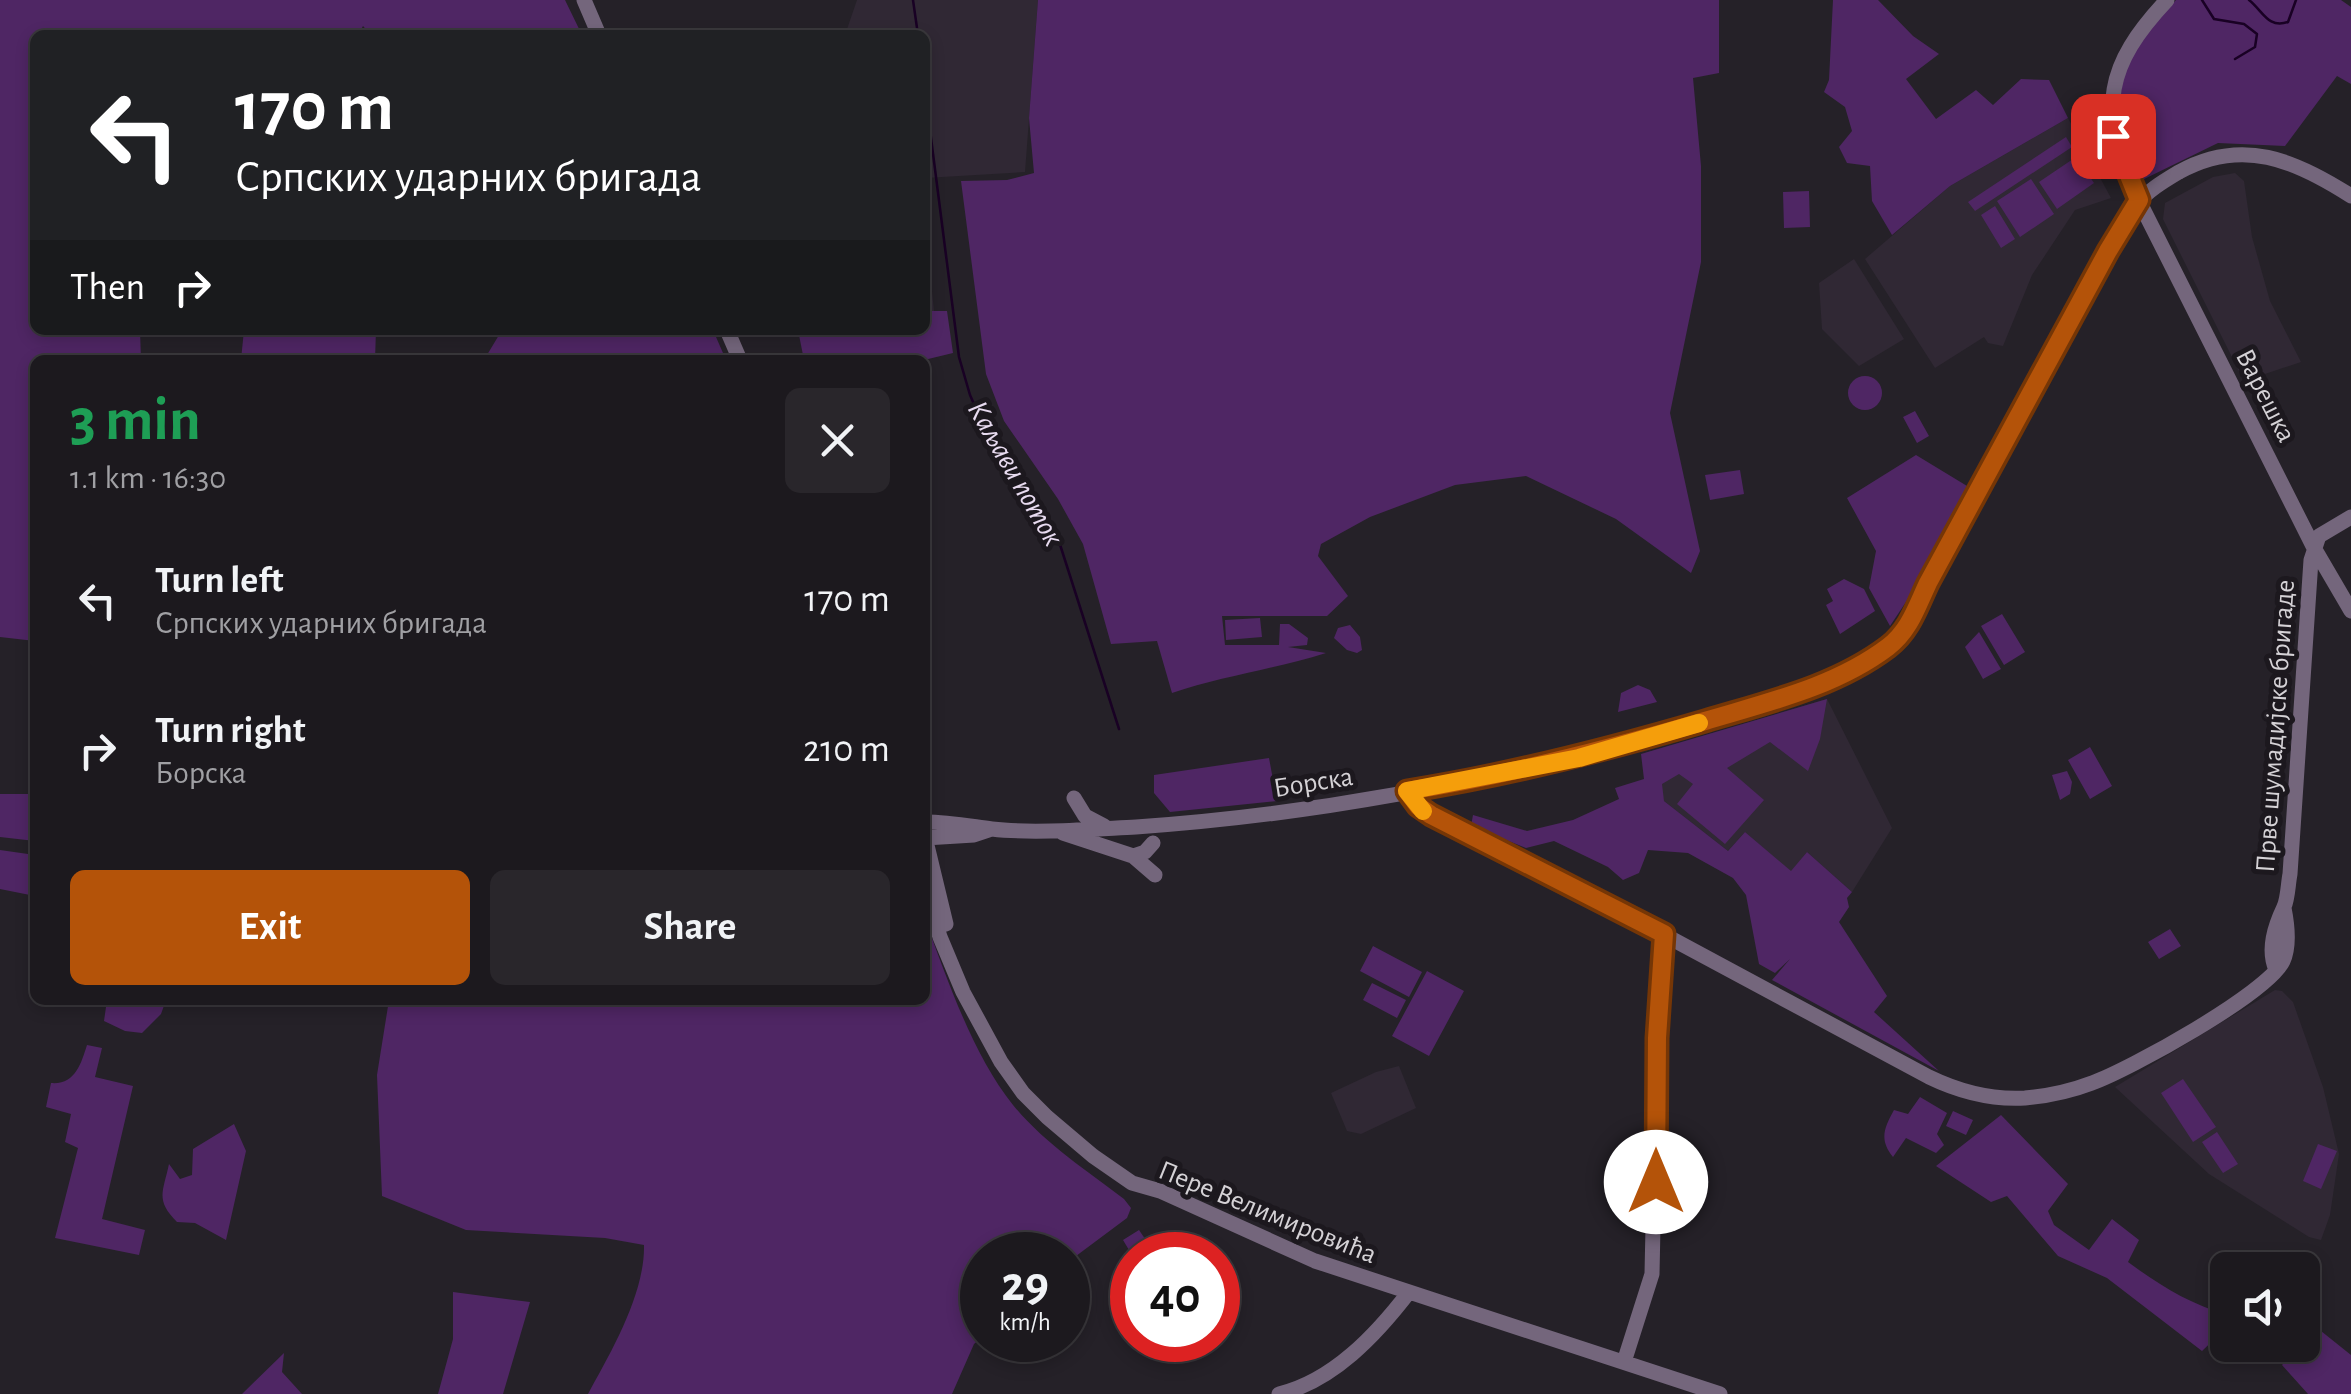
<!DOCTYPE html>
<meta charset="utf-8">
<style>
body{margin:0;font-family:"Alegreya Sans",sans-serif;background:#29262b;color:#f1f3f6;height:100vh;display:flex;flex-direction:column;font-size:38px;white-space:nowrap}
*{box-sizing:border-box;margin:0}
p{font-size:32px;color:#a0a0a4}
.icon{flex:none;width:55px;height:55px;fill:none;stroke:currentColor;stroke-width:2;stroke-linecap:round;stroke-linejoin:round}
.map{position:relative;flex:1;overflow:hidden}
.side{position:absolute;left:30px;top:355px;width:900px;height:650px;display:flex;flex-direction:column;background:#1c191e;border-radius:15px;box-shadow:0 5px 15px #0003,0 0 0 2px #3a383c}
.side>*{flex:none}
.hud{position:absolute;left:30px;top:30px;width:900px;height:305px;border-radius:15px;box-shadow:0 5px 15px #0003,0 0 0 2px #3a383c;background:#202124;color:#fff;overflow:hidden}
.fabs{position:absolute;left:2210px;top:1252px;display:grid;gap:20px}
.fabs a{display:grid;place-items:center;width:110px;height:110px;border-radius:15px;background:#1c191e;box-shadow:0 5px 15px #0003,0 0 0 2px #3a383c;font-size:50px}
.speed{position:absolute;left:960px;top:1232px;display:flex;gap:20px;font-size:50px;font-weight:700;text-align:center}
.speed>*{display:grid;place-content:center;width:130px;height:130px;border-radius:50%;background:#1c191e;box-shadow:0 5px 15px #0003,0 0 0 2px #3a383c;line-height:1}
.speed small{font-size:25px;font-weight:400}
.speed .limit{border:15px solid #d22;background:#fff;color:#111}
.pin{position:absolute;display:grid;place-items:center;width:85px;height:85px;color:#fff;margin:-42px;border-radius:20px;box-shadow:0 5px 15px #0006}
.me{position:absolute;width:110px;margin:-55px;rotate:0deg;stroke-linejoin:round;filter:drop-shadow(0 0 8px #0008)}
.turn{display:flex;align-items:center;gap:35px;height:210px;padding:0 40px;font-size:45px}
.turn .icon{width:130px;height:130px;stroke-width:2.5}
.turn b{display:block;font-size:70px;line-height:85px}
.then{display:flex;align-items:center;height:95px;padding:0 40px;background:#0003;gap:20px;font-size:38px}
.round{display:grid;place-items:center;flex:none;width:105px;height:105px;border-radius:15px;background:#29262b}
.summary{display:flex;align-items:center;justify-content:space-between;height:170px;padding:0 40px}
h1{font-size:60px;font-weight:700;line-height:75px;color:#1e9e55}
.button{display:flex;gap:20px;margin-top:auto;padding:20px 40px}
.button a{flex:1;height:115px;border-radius:15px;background:#b45309;color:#fff;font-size:40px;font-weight:700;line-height:115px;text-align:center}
.button a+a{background:#29262b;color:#f1f3f6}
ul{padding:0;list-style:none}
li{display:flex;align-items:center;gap:30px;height:150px;padding:0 40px}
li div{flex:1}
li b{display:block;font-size:38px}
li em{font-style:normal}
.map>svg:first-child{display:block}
.built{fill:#302834}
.green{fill:#4f2664}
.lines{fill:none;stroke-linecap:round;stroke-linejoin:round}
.stream{stroke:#190124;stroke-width:2.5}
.secondary{stroke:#74667c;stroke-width:15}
.route-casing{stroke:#753606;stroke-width:25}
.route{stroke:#b45309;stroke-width:18}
.slow{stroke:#f59e0b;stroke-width:18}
.labels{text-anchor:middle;stroke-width:10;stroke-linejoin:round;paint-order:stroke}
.street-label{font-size:28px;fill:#d5d2d6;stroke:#1c181e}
.water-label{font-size:30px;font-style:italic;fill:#e8dbf0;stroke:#1c181e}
</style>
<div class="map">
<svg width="2351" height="1394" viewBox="0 0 2351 1394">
<rect width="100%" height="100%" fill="#252128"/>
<path class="built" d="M857 0H1038L1025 172 925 178V35H845Z
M2068 118 2111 198 2075 210 2032 275 2003 346 1988 343 1984 337 1935 368 1865 259 1950 186Z
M2235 173 2244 181 2252 237 2270 301 2301 362 2244 381 2163 219 2165 203 2213 177Z
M925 223 934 311H925Z
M1854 259 1904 339 1859 366 1822 329 1819 283Z
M1827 699 1892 828 1852 892 1807 852 1791 872 1745 832 1728 851 1664 801 1645 753Z
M2275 990 2282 991 2293 1002 2323 1087 2339 1154 2330 1215 2321 1240 2309 1237 2209 1174 2115 1087Z
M1399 1066 1416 1108 1361 1134 1347 1131 1331 1093 1376 1072Z"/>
<path class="green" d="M0 0H565L582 35H371L363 26 358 35H35V330H140L141 360H35V641L0 637Z
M1038 0H1719V73L1693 78 1701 166V262L1670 413 1700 551 1691 573 1616 519 1526 476 1455 485 1370 517 1321 544 1318 556 1348 596 1327 616H1222L1225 645H1279L1280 624H1289L1308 638 1307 645 1288 647 1326 653C1275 669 1223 676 1172 693L1157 641 1111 644 1083 544 1058 499 1004 421 986 374 961 181 1007 180 1034 173 1029 118Z
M1833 0H1878L1913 36 1939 54 1906 79 1936 119 1976 90 1993 105 2021 79 2049 80 2068 118 1950 186 1892 235 1872 201 1870 166 1847 163 1839 147 1852 131 1845 107 1824 92 1829 80Z
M2176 0H2341L2351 7V84L2337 76 2285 146 2218 143 2140 181C2122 136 2108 83 2139 40 2150 26 2164 13 2176 0Z
M2066 137 2072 147 1975 211 1968 202Z
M2076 157 2094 183 2057 209 2039 182Z
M2031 179 2054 214 2020 237 1997 201Z
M1809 191 1810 227 1784 228 1783 192Z
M1995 206 2015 239 2001 248 1981 215Z
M925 311H947L953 353 924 360H804L798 330H925Z
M244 330H376L375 360H241Z
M502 330H713L726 360H484Z
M1848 393a17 17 0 1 1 34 0a17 17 0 1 1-34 0Z
M1915 411 1929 436 1917 443 1903 417Z
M1916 455 1972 489 1934 560 1890 626 1869 588 1876 551 1847 498Z
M1740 470 1744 494 1710 500 1705 475Z
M1844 579 1864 589 1875 611 1840 634 1826 605 1833 601 1827 589Z
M2002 614 2025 652 2004 665 1981 626Z
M1260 618 1262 637 1226 640 1225 620Z
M1350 625 1360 637 1362 650 1357 653 1347 650 1334 638 1338 628Z
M1979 632 2001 669 1983 679 1965 647Z
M1638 685 1650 690 1657 702 1618 712 1621 693Z
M1827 699 1820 739 1808 771 1770 742 1727 768 1764 800 1725 844 1677 804 1693 784 1679 774 1662 784 1664 801 1728 851 1745 832 1791 871 1807 852 1852 892 1847 898 1849 907 1839 922 1887 996 1874 1012 1939 1071 1772 980 1790 959 1775 973 1759 964 1746 895 1733 878 1688 853 1648 850 1639 873 1623 880 1608 867 1554 841 1526 848 1471 826 1473 815 1527 831 1573 820 1619 799 1615 788 1644 779 1641 754Z
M2090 747 2112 786 2090 799 2068 760Z
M1269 758 1277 801 1170 812 1154 793V775Z
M2067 771 2072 782 2070 794 2060 800 2052 775Z
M0 794H35V841L0 837Z
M0 850 35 855V896L0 889Z
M925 919C947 979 973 1055 1013 1105 1044 1143 1086 1170 1124 1199L1131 1208 1127 1218 1068 1262V1255H982V1337L974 1344 952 1394H588C611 1352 645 1294 644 1245L605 1238 466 1230 382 1196 377 1075 389 1000H925Z
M2170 929 2181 946 2159 959 2148 942Z
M1373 946 1422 972 1409 997 1360 971Z
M1427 971 1464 991 1429 1056 1392 1036Z
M1372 983 1406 1000 1397 1018 1363 1000Z
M107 1000H166L161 1014 142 1033 125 1031 104 1021Z
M87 1045 102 1048 95 1077 133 1086 102 1219 145 1230 139 1255 55 1238 78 1148 65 1142 71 1114 46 1107 51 1083C75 1085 81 1064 87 1045Z
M2183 1079 2216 1127 2193 1142 2161 1093Z
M1920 1097 1947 1113 1937 1134 1944 1145 1936 1153 1906 1138 1893 1157C1879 1140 1884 1128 1894 1110L1908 1114Z
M1953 1111 1973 1120 1966 1135 1946 1126Z
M2001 1115 2068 1184 2048 1211 2054 1225 2089 1250 2112 1219 2139 1240 2128 1262C2159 1285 2190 1304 2227 1315V1327L2202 1351 2107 1278 2058 1256 2007 1196 1991 1202 1936 1166Z
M234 1124 246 1151 226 1240 195 1223 177 1222C155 1200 163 1192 169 1164L180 1179 192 1175 193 1149Z
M2217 1132 2238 1164 2223 1173 2202 1142Z
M2318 1144 2337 1151 2321 1189 2303 1181Z
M1139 1230 1156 1255H1132L1123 1240Z
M453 1292 530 1302 503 1394H438L453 1339Z
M2316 1327 2351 1355V1394H2308L2282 1365Z
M284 1353 282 1372 302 1394H242Z"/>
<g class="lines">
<path class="stream" d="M913 0 918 35
M2202 0 2214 19 2244 24 2257 34 2255 47 2235 59
M2249 0C2263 11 2268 29 2288 22L2296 0
M925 91 959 357 970 395 989 438 1056 532 1119 729"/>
<path class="secondary" d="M584 0 599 35
M2167 0C2105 66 2099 108 2134 191L2313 546 2351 611
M727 330 740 360
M1407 791 1418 806 1431 815 1646 925 1929 1077C1960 1092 1991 1100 2025 1098 2048 1096 2071 1091 2092 1083 2129 1070 2268 993 2283 961 2290 946 2287 923 2284 908
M1074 798 1085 816 1104 826
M925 822C949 822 969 826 992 829 1033 834 1095 829 1136 827 1325 814 1512 777 1693 724 1760 705 1833 690 1889 646 1910 629 1917 606 1928 583L2108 251C2116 236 2124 218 2136 205 2147 191 2164 181 2179 172 2242 137 2295 160 2351 196
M1063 833 1133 856 1155 875
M925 837 946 924
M925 838 974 835 989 830
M1133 856 1145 852 1153 843
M925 888 940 937 963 992 1001 1062 1023 1093 1047 1117 1093 1156 1132 1183 1160 1191 1315 1261 1720 1394
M2276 970C2267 949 2275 926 2284 907 2288 898 2288 884 2290 874L2311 560 2319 536 2351 517
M1624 1362 1652 1274 1657 1038 1664 934
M1279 1394C1333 1381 1376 1335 1409 1292"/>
</g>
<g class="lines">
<defs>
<path id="route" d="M1656 1182 1657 1038 1664 934 1431 815 1418 806 1407 791C1509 775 1606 750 1705 721 1768 702 1835 687 1888 647 1910 630 1917 606 1928 583L2108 251 2139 200 2113 136"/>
</defs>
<use href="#route" class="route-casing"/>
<use href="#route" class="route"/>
<path class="slow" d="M1423 811 1407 791 1579 758 1699 723"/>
</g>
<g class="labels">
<g class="street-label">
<text transform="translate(2267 395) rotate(63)" y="10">Варешка</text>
<text transform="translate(2274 726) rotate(-86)" y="10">Прве шумадијске бригаде</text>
<text transform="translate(1313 781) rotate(-9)" y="10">Борска</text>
<text transform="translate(1268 1211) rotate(22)" y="10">Пере Велимировића</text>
</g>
<g class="water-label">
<text transform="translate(1016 473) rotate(60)" y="10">Каљави поток</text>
</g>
</g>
</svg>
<div class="fabs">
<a><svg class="icon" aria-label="sound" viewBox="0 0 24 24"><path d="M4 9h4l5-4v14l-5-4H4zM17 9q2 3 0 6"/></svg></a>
</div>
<div class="speed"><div>29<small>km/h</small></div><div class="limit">40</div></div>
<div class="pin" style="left:2113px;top:136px;background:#d93025"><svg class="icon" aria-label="arrive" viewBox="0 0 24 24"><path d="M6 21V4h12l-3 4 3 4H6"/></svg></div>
<svg class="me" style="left:1656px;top:1182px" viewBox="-20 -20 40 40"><circle r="19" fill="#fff"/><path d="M0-13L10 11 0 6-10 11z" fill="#b45309"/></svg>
<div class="hud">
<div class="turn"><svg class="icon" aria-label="left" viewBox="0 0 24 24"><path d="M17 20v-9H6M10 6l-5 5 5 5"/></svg><div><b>170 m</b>Српских ударних бригада</div></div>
<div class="then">Then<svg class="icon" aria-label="right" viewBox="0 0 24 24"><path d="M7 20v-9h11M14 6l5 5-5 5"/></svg></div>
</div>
<section class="side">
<div class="summary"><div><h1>3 min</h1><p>1.1 km · 16:30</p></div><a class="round"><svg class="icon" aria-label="close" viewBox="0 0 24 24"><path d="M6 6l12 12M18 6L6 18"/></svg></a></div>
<ul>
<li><svg class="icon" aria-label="left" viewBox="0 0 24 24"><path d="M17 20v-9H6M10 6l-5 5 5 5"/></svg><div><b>Turn left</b><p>Српских ударних бригада</p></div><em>170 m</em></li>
<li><svg class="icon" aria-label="right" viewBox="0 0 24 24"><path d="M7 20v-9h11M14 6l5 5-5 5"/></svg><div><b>Turn right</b><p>Борска</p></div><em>210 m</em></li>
</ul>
<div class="button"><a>Exit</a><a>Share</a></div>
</section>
</div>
